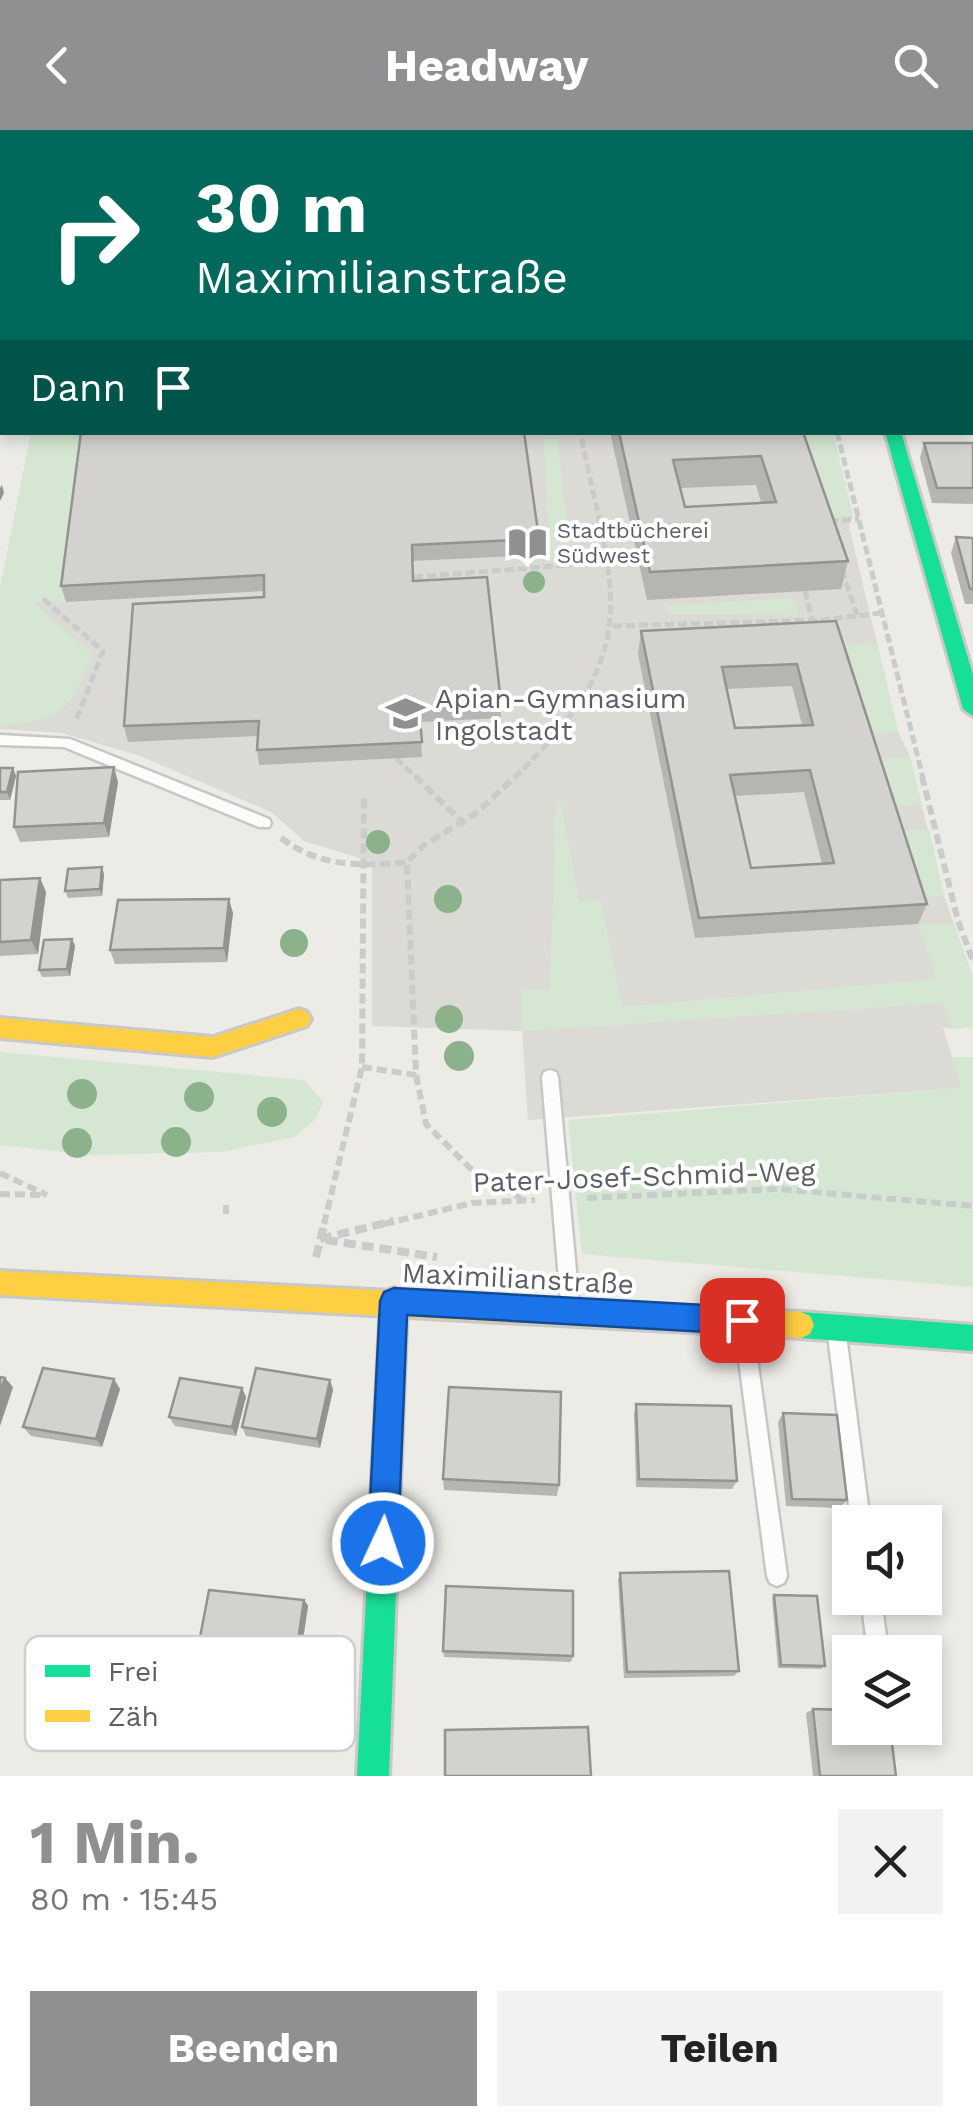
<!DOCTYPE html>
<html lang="de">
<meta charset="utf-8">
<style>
body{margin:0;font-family:"Work Sans",sans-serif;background:#f2f2f2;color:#222;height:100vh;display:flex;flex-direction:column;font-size:38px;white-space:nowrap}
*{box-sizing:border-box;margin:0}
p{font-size:32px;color:#767676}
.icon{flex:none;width:55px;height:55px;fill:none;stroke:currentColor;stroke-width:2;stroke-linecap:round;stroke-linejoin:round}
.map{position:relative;height:1646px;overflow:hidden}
.drawer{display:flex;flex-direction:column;background:#fff;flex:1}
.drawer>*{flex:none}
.top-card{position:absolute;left:0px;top:0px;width:975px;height:305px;box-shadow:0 5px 15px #0003;background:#00695c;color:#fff;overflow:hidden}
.buttons{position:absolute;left:832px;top:1375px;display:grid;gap:20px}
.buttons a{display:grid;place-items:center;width:110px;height:110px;border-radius:0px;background:#fff;box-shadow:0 5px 15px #0003;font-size:50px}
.pin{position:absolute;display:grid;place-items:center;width:85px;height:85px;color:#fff;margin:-42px;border-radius:20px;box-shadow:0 5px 15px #0006}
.me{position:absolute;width:110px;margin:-55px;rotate:3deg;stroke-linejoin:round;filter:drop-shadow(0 0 8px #0008)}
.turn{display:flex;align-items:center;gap:35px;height:210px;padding:0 30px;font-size:45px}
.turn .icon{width:130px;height:130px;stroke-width:2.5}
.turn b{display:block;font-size:70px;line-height:85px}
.then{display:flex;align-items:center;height:95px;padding:0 30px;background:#0003;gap:20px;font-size:38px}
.round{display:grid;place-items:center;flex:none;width:105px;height:105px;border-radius:0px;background:#f2f2f2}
.headline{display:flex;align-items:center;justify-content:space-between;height:170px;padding:0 30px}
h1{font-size:60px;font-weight:700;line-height:75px;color:#8e9092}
.cta{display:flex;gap:20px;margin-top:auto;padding:20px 30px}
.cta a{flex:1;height:115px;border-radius:0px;background:#8e9092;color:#fff;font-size:40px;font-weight:700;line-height:115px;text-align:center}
.cta a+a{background:#f2f2f2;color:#222}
header{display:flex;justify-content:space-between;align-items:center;height:130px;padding:0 30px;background:#8e9092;color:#fff;font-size:45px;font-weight:700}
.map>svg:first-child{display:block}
.education{fill:#dcdad5}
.green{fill:#d5e7d3}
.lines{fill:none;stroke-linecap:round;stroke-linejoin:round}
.lane-casing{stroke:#c8c7c7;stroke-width:5}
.street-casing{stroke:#c8c7c7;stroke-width:35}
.fast-casing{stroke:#c8c9c8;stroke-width:6}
.slow-casing{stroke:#c8c9c8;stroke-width:6}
.path-far3{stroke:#c8ccca;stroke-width:4;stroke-dasharray:6 4;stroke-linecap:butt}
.path-far2{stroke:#c8ccca;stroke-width:5;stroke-dasharray:9 4;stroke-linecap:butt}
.path-far1{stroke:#c8ccca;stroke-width:6;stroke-dasharray:10 5;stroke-linecap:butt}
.path{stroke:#c8ccca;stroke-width:8;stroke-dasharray:12 6;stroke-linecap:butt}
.lane{fill:#fcfcfb;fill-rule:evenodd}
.street{stroke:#fcfcfb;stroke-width:30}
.fast{fill:#16e098;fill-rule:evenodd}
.slow{fill:#ffcf43;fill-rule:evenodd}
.tree{fill:#8bb28b}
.wall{fill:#b5b5b2;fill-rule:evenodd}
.shaded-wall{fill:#949391}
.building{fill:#d3d2cf;stroke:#949391;stroke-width:2.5;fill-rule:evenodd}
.route{fill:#1a73e8;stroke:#114b97;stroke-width:2.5}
.labels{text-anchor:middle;stroke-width:8;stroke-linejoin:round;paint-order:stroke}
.far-poi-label{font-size:22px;fill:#5c5f64;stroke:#fff;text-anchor:start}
.poi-label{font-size:28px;fill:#5c5f64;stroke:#fff;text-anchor:start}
.street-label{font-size:28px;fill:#5c5f64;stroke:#fff}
.key{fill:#fff;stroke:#cecfd0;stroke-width:2.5}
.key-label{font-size:28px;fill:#5c5f64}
</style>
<header><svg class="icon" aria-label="back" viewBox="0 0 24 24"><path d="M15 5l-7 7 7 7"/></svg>Headway<svg class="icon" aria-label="search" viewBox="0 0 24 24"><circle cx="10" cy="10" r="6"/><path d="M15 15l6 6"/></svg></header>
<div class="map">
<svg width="973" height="1646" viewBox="0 0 973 1646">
<rect width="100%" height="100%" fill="#ecebe6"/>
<path class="education" d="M31 303H833L853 386 849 396 898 601 910 627 944 766 973 848V897L943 898 962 958 528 990 522 901 372 896V732L304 711 271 682 140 626 62 603 0 599V459Z"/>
<path class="green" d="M31 303H232L86 310 66 472 34 473 92 525C71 581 61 591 0 595V459Z
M799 303H833L853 386 828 388Z
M544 309H557L570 420 554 433 550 430Z
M793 468 799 485 669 484 666 476Z
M876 513 898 602 874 603 845 515Z
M910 627 921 675 897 676 882 629Z
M561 673 579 771 601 770 622 877 937 849 918 794H953L973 848V897L951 899 942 873 522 901 521 861 550 860 556 677Z
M929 699 944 766 927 767 904 701Z
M0 922 304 950 323 972 315 990 294 1007 221 1022 92 1025 0 1015Z
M952 927H973V1157L582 1124 568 990 961 958Z"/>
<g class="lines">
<defs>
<path id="lane" d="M0 605 70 609 269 689 271 693 269 697H259L64 617 0 615Z
M550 940 556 942 558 947 579 1173 576 1179 570 1181 564 1179 561 1173 542 947 544 942Z
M744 1190 750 1193 753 1199 787 1446 784 1453 777 1456 770 1453 767 1446 735 1199 738 1193Z
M837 1196 843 1199 846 1205 870 1392H851L828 1205 831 1199Z
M861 1468H881L888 1522H868Z"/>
<path id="street" d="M811 2 812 0"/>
<path id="fast" d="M885 302H901L973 545V586L963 579Z
M394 1158 403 1162 407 1171 389 1646H357L381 1171 385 1162Z
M801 1182 973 1195V1221L801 1208 792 1204 788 1195 792 1186Z"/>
<path id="slow" d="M299 879 307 882 311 889 307 896 213 927 0 908V888L213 907Z
M0 1141 801 1182 810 1186 814 1195 810 1204 801 1208 0 1165Z"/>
</defs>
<use href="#lane" class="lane-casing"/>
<use href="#street" class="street-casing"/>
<use href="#fast" class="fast-casing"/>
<use href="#slow" class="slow-casing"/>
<path class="path-far3" d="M640 0 644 2
M655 2 669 0"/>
<path class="path-far2" d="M837 302 923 648
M829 391 859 389
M842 440 857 485
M414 447 634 430 636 420
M805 461 812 490
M43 469 103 521 75 593
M613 496 822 490 881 483
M396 628 417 648
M514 648C648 519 614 466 580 302"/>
<path class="path-far1" d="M415 646 465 695
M922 646 958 791 973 831
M281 708C320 737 360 737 407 732
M362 937 416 945 407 732 423 716 476 683 516 646
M416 945 426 994 470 1038 523 1070
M0 1043 47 1065
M0 1064 41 1065
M587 1068 779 1059 973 1076
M226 1075V1084
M324 1094 362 937 364 665
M384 1094 472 1073 535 1070"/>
<path class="path" d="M320 1109 394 1091
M326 1110 437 1127
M316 1127 325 1091"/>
<use href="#lane" class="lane"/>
<use href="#street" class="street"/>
<use href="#fast" class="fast"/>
<use href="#slow" class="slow"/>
</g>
<g class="tree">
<circle cx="534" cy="452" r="11"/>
<circle cx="378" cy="712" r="12"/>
<circle cx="448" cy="769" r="14"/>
<circle cx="294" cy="813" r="14"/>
<circle cx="449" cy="889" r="14"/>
<circle cx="459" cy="926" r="15"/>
<circle cx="82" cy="964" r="15"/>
<circle cx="199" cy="967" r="15"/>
<circle cx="272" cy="982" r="15"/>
<circle cx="176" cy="1012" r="15"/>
<circle cx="77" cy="1013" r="15"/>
</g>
<path class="wall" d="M81 0H127L126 2H82Z
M162 0H330V2H161Z
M2 16V71L0 70V22Z
M2 71V111L0 102V78Z
M81 302 539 409V425L412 431 413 451 501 573V588L420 592 422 627 259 635 257 620 258 606 128 612 124 596 264 467V461L66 472 61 456Z
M610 302H803L848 431 841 459 647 470ZM756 355 761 372 685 377 680 358Z
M924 313H973V374L932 373 920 328Z
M956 407 973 408V474H965L951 423Z
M836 491 927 774 918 794 695 808 638 524 641 501ZM792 556 802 595 735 598 726 559ZM804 662 822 734 751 738 735 666Z
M0 638H13L16 646 10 670H0Z
M118 652 109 707 20 712 14 697Z
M104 744 102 766 68 768 65 761Z
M0 750 46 762 38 824 0 826Z
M233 783 227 832 115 834 110 820Z
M72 809 75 816 70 846 42 847 39 840Z
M330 1250 333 1260 320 1318 246 1306 242 1297Z
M242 1258 246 1267 236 1306 175 1296 169 1287Z
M120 1259 102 1317 31 1306 23 1297Z
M636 1274 737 1351 732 1359 636 1357 634 1283Z
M783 1283 847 1370 840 1378 786 1376 778 1292Z
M443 1349 559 1355 557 1366 444 1360Z
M620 1443 739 1541 734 1546 624 1548 618 1450Z
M774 1465 825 1536 821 1539 778 1538 772 1468Z
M304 1470 308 1476 294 1570 197 1560 191 1555Z
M443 1521 573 1526 571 1532 444 1527Z
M813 1579 896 1646H813L806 1583Z"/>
<path class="shaded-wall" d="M2 355 4 363 0 371V358Z
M114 637 118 652 109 707 104 693Z
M13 638 16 646 10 670 7 662Z
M102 737 104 744 102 766 100 759Z
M40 748 46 762 38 824 31 810Z
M229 769 233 783 227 832 224 818Z
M72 809 75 816 70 846 67 839Z
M5 1248 13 1257 0 1296V1262Z
M114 1249 120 1259 102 1317 96 1309Z
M330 1250 333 1260 320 1318 317 1309Z
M242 1258 246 1267 236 1306 232 1297Z
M304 1470 308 1476 294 1570 290 1565Z"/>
<path class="building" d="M161 0H297V2H161Z
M331 0H491V2H331Z
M899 0H950L952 2H901Z
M2 16V50L0 49V22Z
M2 71V89H0V78Z
M81 302H524L539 409 412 415 413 451 487 447 501 573 419 577 422 612 257 620 259 591 124 596 133 474 264 467V445L61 456Z
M619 302H803L848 431 650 442ZM761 326 776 372 685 377 673 330Z
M924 313H973V358H937Z
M956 407 973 408V459H970Z
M836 491 927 774 699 788 641 501ZM797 534 813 595 735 598 722 537ZM810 640 834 733 751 738 730 645Z
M114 637 104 693 14 697 18 642Z
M0 638H13L7 662H0Z
M102 737 100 759 65 761 68 739Z
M40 748 31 810 0 812V750Z
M229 769 224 818 110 820 118 770Z
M72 809 67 839 39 840 44 810Z
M43 1238 114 1249 96 1309 23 1297Z
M256 1238 330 1250 317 1309 242 1297Z
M0 1247 5 1248 0 1262Z
M180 1248 242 1258 232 1297 169 1287Z
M449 1257 561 1262 559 1355 443 1349Z
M636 1274 731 1276 737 1351 639 1349Z
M783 1283 837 1285 847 1370 792 1369Z
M729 1441 739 1541 627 1542 620 1443Z
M446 1456 573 1461V1526L443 1521Z
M209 1460 304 1470 290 1565 191 1555Z
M774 1465 817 1466 825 1536 781 1535Z
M813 1579 850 1580V1598H890L896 1646H820Z
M588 1597 591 1646H445V1600Z"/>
<path class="route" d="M394 1158 742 1177 752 1181 756 1190 752 1200 742 1204 407 1185 398 1413 393 1423 383 1428 373 1423 368 1413 380 1171 384 1162Z"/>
<defs>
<symbol id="library-bare" viewBox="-9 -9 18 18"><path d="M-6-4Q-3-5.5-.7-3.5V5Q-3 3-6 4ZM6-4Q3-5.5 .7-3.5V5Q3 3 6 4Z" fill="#8e9092" stroke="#fff" stroke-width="2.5" paint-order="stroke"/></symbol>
<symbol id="school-bare" viewBox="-9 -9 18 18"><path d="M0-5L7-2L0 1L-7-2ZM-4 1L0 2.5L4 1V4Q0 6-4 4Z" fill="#8e9092" stroke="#fff" stroke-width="2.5" paint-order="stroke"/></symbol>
</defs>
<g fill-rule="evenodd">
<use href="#library-bare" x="500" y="386" width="55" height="55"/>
<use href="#school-bare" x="378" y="556" width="55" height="55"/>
</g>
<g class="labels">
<g class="far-poi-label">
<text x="557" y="408">Stadtbücherei<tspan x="557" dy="25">Südwest</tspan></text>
</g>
<g class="poi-label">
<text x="435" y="578">Apian-Gymnasium<tspan x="435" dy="32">Ingolstadt</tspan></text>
</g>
<g class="street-label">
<text transform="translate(644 1046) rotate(-2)" y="10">Pater-Josef-Schmid-Weg</text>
<text transform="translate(518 1148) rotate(3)" y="10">Maximilianstraße</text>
</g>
</g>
<rect x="25" y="1506" width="330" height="115" rx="15" class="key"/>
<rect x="45" y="1535" width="45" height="12" fill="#16e098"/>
<rect x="45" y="1580" width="45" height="12" fill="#ffcf43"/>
<g class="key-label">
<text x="108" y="1551">Frei</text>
<text x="108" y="1596">Zäh</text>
</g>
</svg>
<div class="buttons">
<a><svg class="icon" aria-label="sound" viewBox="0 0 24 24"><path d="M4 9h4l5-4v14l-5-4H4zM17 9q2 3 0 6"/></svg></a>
<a><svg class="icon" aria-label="layers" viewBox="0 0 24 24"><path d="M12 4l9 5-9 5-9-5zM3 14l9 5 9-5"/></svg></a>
</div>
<div class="pin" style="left:742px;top:1190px;background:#d93025"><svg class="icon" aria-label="arrive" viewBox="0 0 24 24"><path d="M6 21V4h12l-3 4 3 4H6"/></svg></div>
<svg class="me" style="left:383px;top:1413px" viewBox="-20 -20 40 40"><circle r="17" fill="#1a73e8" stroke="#fff" stroke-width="3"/><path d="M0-11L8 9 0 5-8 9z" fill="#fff"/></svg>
<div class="top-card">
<div class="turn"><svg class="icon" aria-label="right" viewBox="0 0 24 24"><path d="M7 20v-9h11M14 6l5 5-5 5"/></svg><div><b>30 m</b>Maximilianstraße</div></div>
<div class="then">Dann<svg class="icon" aria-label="arrive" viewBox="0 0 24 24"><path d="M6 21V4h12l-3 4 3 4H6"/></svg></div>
</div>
</div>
<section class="drawer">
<div class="headline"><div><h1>1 Min.</h1><p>80 m · 15:45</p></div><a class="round"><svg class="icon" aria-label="close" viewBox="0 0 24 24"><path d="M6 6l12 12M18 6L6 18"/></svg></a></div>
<div class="cta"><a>Beenden</a><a>Teilen</a></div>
</section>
